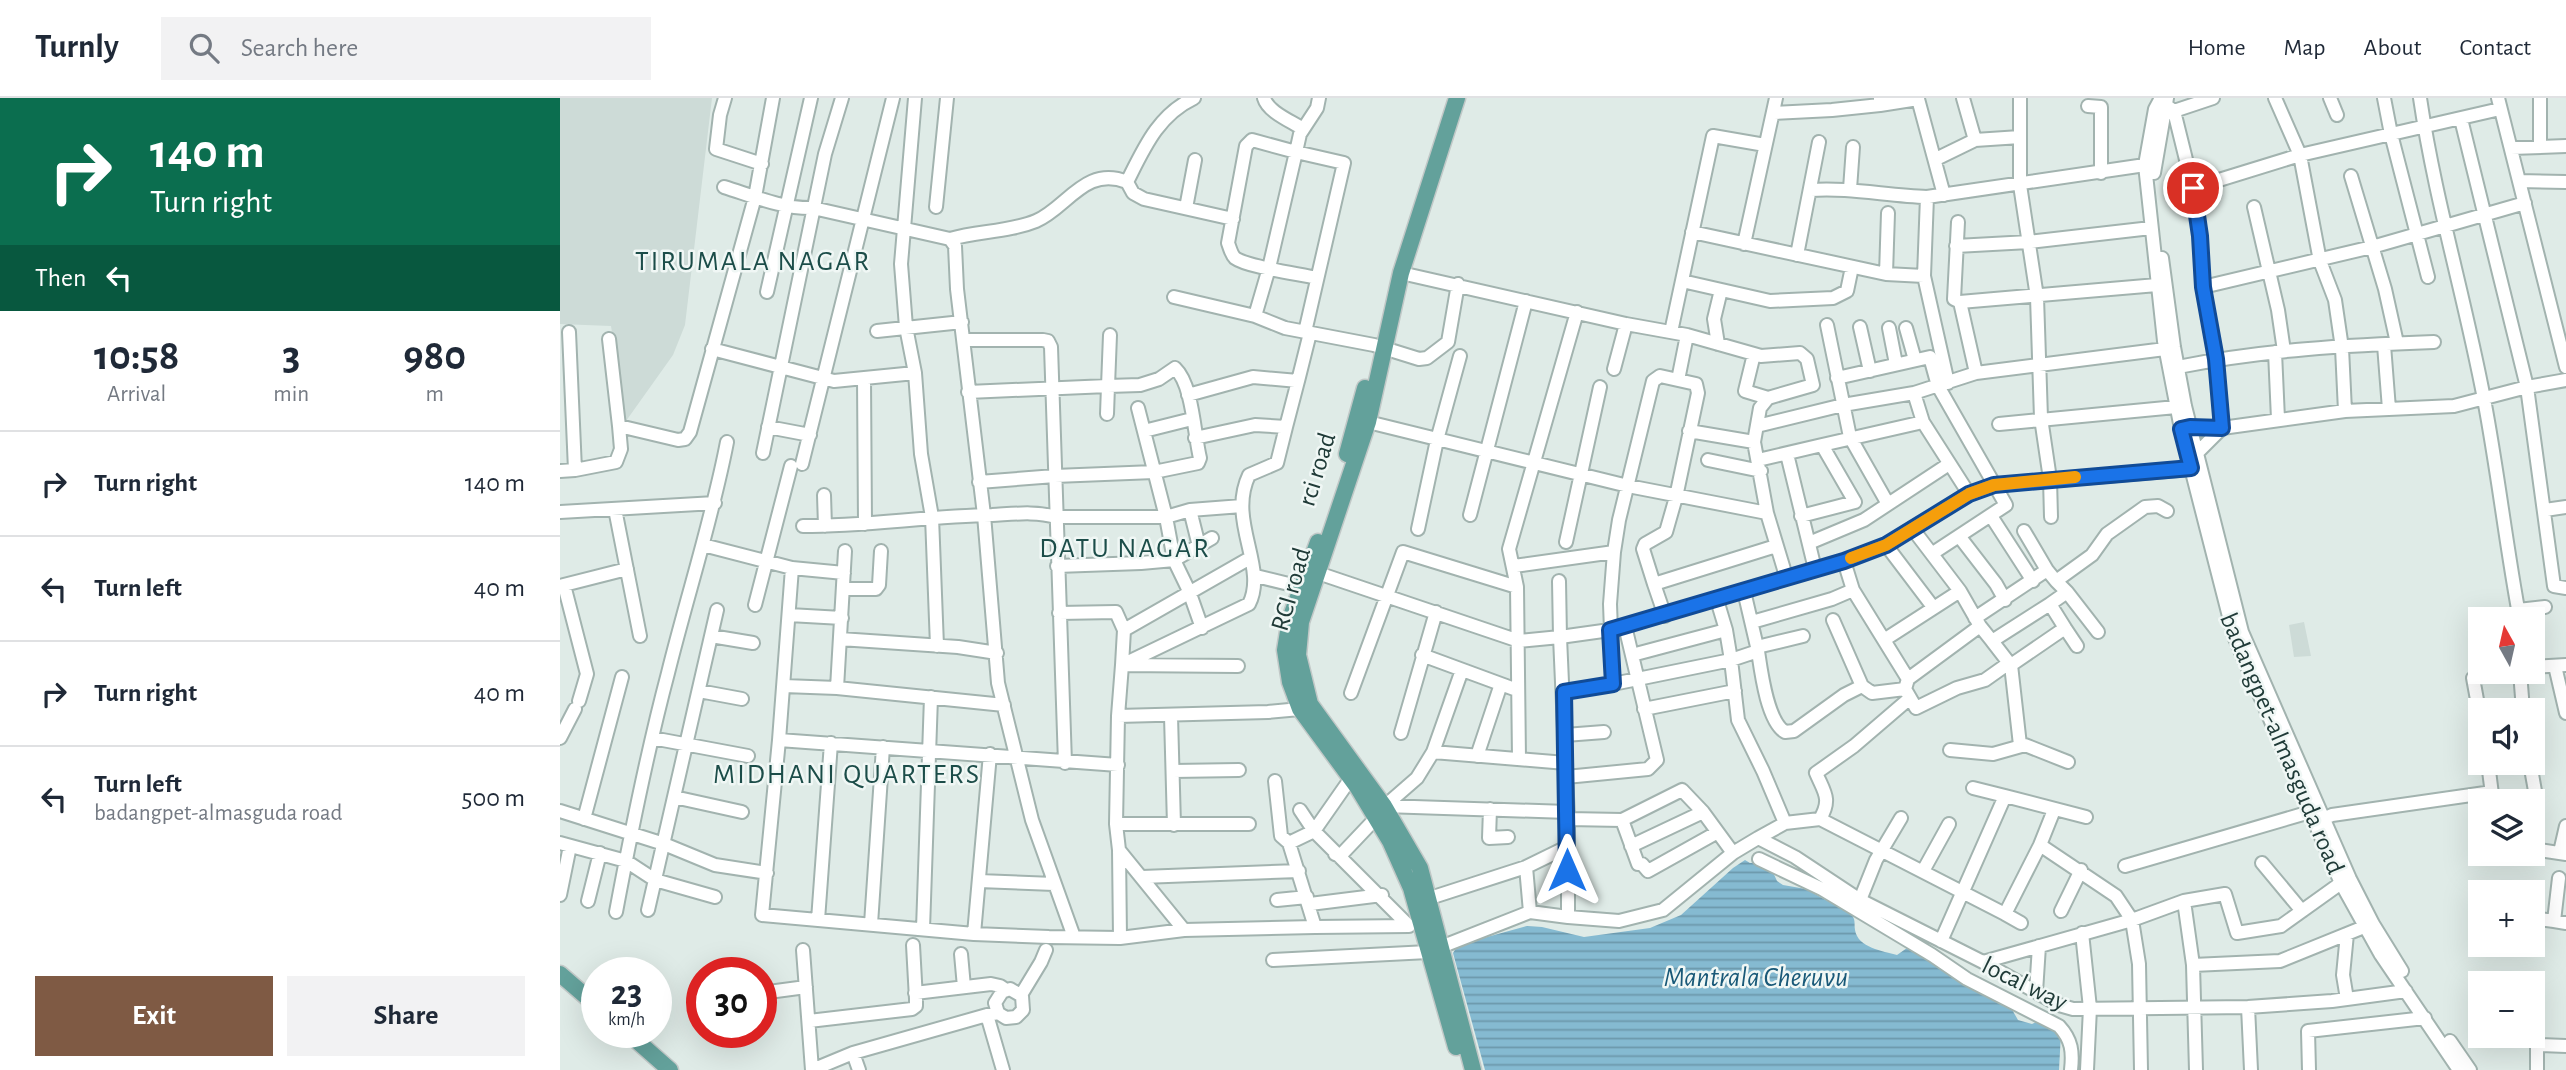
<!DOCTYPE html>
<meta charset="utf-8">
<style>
body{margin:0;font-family:"Alegreya Sans",sans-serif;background:#f2f2f3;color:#1f2937;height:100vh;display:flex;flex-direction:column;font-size:26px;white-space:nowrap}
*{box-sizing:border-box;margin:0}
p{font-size:23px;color:#747a83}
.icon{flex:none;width:38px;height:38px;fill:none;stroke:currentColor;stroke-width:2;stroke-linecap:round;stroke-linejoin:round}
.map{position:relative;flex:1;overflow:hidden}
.side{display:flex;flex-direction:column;background:#fff;width:560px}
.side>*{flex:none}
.hud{background:#0b6e4f;color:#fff;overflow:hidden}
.needle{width:46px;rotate:352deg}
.controls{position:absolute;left:1908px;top:509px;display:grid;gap:14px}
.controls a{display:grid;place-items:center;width:77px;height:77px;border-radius:0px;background:#fff;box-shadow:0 7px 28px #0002;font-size:35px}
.speed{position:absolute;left:21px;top:859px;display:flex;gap:14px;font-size:35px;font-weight:700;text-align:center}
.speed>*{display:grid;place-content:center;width:91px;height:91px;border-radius:50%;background:#fff;box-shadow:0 7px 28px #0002;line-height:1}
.speed small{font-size:18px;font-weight:400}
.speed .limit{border:10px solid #d22;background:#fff;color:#111}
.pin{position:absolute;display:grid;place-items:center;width:60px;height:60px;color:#fff;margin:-30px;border:4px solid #fff;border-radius:50%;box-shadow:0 2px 7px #0007}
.me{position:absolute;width:77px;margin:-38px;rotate:0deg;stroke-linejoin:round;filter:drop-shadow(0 0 5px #0008)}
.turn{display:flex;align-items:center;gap:24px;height:147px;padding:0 35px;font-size:32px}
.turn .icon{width:91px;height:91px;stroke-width:2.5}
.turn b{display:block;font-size:49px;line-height:60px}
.then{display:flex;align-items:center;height:66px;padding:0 35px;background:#0003;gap:14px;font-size:26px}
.eta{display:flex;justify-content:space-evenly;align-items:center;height:119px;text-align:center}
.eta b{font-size:42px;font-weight:700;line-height:49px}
.action{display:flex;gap:14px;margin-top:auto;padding:14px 35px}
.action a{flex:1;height:80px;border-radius:0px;background:#7f5a44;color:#fff;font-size:28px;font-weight:700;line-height:80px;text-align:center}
.action a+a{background:#f2f2f3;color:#1f2937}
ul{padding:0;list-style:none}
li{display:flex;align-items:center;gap:21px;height:105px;padding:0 35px;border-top:2px solid #e0e1e3}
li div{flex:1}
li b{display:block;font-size:26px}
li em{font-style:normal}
header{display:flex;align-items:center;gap:42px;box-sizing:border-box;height:98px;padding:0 35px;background:#fff;border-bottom:2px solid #e0e1e3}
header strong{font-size:33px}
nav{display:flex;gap:38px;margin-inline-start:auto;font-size:24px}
.search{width:490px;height:63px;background:#f2f2f3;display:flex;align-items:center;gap:18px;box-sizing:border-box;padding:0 24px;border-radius:0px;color:#747a83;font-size:26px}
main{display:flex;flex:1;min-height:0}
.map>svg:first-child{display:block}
.built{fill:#cddbd7}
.water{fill:url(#water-rules)}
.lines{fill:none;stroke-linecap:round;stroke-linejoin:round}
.minor-casing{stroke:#a2b3af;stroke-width:16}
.major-casing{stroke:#c1c8c7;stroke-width:19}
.minor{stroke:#fff;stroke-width:12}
.major{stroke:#63a19b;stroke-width:16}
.route-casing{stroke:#114b97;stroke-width:18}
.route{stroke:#1a73e8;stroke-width:12}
.slow{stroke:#f59e0b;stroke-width:12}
.labels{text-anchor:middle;stroke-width:5;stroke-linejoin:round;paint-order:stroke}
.street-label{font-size:26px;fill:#203b38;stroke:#f0f7f5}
.neighbourhood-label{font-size:28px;letter-spacing:2px;fill:#1c4d49;stroke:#f0f7f5}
.water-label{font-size:28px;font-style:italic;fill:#195978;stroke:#f0f7f5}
</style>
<header>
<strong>Turnly</strong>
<div class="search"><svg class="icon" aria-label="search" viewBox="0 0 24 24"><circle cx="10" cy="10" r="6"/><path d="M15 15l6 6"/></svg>Search here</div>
<nav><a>Home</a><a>Map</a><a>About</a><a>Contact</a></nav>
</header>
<main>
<section class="side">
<div class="hud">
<div class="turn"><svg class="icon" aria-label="right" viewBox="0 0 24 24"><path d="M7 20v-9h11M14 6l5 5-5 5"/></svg><div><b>140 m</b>Turn right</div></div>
<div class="then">Then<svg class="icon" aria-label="left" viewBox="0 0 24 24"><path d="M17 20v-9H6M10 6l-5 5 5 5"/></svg></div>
</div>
<div class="eta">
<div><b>10:58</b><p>Arrival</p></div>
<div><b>3</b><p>min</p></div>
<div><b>980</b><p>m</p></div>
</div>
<ul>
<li><svg class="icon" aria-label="right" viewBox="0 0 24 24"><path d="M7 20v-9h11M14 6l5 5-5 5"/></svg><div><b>Turn right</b></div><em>140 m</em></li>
<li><svg class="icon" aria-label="left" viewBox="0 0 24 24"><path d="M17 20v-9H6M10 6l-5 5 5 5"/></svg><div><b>Turn left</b></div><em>40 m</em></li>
<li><svg class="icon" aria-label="right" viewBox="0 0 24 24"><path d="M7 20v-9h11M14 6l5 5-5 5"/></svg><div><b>Turn right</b></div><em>40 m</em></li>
<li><svg class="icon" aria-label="left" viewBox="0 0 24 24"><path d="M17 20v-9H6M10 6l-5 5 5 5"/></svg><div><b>Turn left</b><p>badangpet-almasguda road</p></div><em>500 m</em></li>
</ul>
<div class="action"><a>Exit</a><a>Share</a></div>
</section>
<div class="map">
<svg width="2006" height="972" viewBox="0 0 2006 972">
<defs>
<pattern id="water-rules" width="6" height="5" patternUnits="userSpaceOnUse" patternTransform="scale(1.75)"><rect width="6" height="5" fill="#85bad1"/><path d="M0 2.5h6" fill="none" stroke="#6c98ab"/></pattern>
</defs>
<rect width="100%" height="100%" fill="#dfebe7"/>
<path class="built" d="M0 0H152L125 227 113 257 66 323 51 228 0 226Z
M1744 524 1751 558 1734 559 1729 527Z"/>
<path class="water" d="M1185 762 1190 765 1200 764 1211 770 1217 783 1223 787 1246 791 1291 816C1296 822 1294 825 1295 832 1298 850 1323 853 1337 857L1347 850 1354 855 1365 856 1450 908 1458 922 1472 926 1480 922 1501 935 1499 972H925L893 855 898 847 967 828 982 829 1024 839 1090 830 1121 817 1173 770Z"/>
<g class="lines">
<defs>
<path id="minor" d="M165 0 160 17 156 51 202 66
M355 0 341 166 346 229 355 275 361 356 372 419 377 548
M634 0C598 17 584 50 567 84L573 95 584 101 673 121
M704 0C708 14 731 23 743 31
M1403 0 1415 42
M1460 0V87L1477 199 1481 320 1490 381 1491 419
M1601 0 1595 11 1585 67 1604 243 1621 331 1674 538 1781 785 1821 857 1899 972
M1715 0 1740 57 1760 163 1775 202 1782 250 1785 313
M1770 0 1777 17
M1824 0 1831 36 1868 179
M1860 0C1875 102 1905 200 1924 301 1938 374 1946 448 1960 522
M1938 0 2006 269
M1980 0V48
M1600 3 1614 13 1633 90 1640 138 1643 189 1656 261 1662 330
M1320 7 1358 1 1384 97
M1528 8 1541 9V75
M1614 13 1653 0
M1214 15 1272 12 1320 7V0
M1901 21 1967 289 1994 488 2006 490
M1951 50 2006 48
M1376 61 1415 42 1460 39
M1594 75 1607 0
M1791 78 1825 191 1837 245
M1959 83 2006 84
M164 89C193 98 223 111 253 110L390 141 395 148 397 191 424 417 438 585 472 722 514 839
M1633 90 1740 57 1940 11
M1290 91 1293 49
M1250 92C1289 89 1328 98 1367 99L1585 67
M1367 99 1364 178 1388 285
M376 109 387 0
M1694 109 1718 212 1724 253
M626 110 635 62
M1398 124 1394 201 1400 204 1416 275
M1132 134 1326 176 1364 178
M390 141C418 133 449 134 476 123 507 110 525 67 567 84
M1184 146 1216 0
M1396 148 1469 144 1591 130
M1237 157 1259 44
M1602 160 1614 249 1625 308 1682 534 1790 781 1813 826 1842 873
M841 175 1066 226 1127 237 1194 256 1201 258 1240 255 1247 261 1253 287 1208 300 1185 293 1194 256
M1326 176 1328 115
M757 180C740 176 687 169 675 160 671 156 670 150 668 145L686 48 692 42 736 54 709 170 695 218 725 230 814 247 859 261 867 260 888 244 898 186
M1122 183 1210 203 1273 200 1287 193 1292 169
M1643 189 1812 149 1965 105
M207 194 251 0
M614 199 695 218
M1400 204 1597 187
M1267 227 1290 339 1328 406
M1300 229 1310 273
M1329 230 1336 266
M1346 230 1355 262
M317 233 402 224
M9 234 15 372
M745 234 784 65 736 54 740 36 757 10 759 0
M1111 234 1153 38 1205 47
M49 241 59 328
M404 242H483L488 243 491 249 505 665
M1158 246 1154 221 1161 192
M1824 247 1829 311
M152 251 274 283 355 275
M1715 254 1718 321
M1618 269C1702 252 1788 247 1874 244
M1054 271 1066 226
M1277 280 1370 259 1378 288 1446 407 1373 455
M304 281 305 426
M408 294 548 288 550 237
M1354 295 1363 324 1409 396
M628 297 693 279 738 283 750 235
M1208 300 1200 310 1194 344 1207 415 1226 478
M808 324 1068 388 1207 415
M1439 326 1616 309
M1197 328 1283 307 1354 295 1416 275 1605 251
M208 329 250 337
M1623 331 1662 330 1785 313 1894 308 1967 289 2006 282
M584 333 632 321
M1129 333 1194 344
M635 340 695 327 726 329 738 283
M1262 347 1363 324
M203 355 265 56 282 0
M1227 356 1255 471
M1630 356 1637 355 1662 330
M1148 362 1201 373
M1198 362 1262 347 1295 404 1241 418
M242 366 333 0
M0 373 15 372 56 364 61 351 59 328 118 342 125 341 130 334 195 99 213 0
M419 384 495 378 594 374 638 365 640 360C634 336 633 287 615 270L599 281 580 287 548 288 547 316
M264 397 265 428
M55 411 80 538
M630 412 639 448
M1985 412 2006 409
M0 414 155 405
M910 417 966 203
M1431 418 1473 483
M243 428C307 428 369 418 432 417 453 416 476 413 496 419H606L630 412 682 408
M1352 430 1400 493 1420 528 1432 543
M858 431 877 342 900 258
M1464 433 1487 472
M1399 438 1436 486 1445 502
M1006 444 1040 289
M1249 445 1304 422 1389 366
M143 447 232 470 284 475
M1326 447 1373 509
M1284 463 1293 492 1348 581 1345 591 1356 610 1397 590 1425 582 1449 565 1451 567 1505 530 1490 506 1507 494 1496 483 1532 457 1547 436 1585 409 1598 408 1607 413
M497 468 581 465 614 462 606 419 578 310
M954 468 1054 454
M232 470 219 642 202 817 414 836 489 839 560 840 624 832 755 829 729 745 754 733 791 680
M758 475 959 543 1000 539 999 483
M696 478 741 489
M1094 486 1083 451 1085 446 1106 434 1116 399 1138 295 1136 286 1118 282 1127 237
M4 487 27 576 19 603
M0 488 67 471
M284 491H316L319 487 321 453
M1507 494 1538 534
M1157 502 1166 532 1171 562 1178 622 1203 673 1225 725
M195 507 231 368
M1958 512 1985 509
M499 515 556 514 564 532 562 567 678 568
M229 517 282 520
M1105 518 1094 486 1216 448
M1415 520 1487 472 1496 483
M1192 524 1272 501 1293 492
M642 530 629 493 614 462 652 440
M1505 530 1517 548
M564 532 690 460
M151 538 193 545
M280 541 398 549 437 555
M1324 542 1400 493
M1197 549 1243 538
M1198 553C1201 573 1207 623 1225 634L1234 633 1284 597 1302 588 1273 522
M862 557 957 592
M1072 557 1166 532
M1449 565 1432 543 1490 506
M1451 567 1460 647
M1995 568 2006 615
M1972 569 2006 567
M1960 574 1963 612
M1348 581 1420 528
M1053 586 1171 562 1198 553 1184 493
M224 588 277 590 444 607
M1302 588 1312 595 1345 591
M277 590 285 453
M139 593 182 601
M1004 594 1053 586 1050 506 1054 454 1059 422 1093 283 1100 278 1118 282
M791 595 843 454 957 489
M1084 611 1175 593
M558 618 708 614 740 611 746 608
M611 618 614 727
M1920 618 1913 580 1944 574
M841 635 876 514
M1005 637 1044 634
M0 640 15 611
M92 640 188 658
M219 642 558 667
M1390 652 1433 656 1465 647 1508 664
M873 654 1006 665
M917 658 941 586
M959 661 957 489 949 451 1017 214
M1928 665 1933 704
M1970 665 1975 693
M613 673 679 672
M1006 679 1088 671 1097 662 1065 528
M715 683 721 738 729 745
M1413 690 1445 698
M114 699 182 714
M826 707 857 680 873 654 902 572
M824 708 1008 714
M930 711 929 740 948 739
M740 712 754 733 849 828
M0 713 104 746 155 767 207 775
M24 721 62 579
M1008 721 1062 722 1122 692 1143 714 1173 755
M1260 721C1272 701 1264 694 1256 675L1294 648 1350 600
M1763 721 1772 717 1932 694
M1062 722 1078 766H1082L1088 773 1156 735
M556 726H689
M1198 740 1235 759 1300 802 1423 864 1499 907 1513 911 1688 909 1772 903 1846 893
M0 745 66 763 95 782 155 799
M1480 747 1556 798 1572 822 1579 866 1581 972
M1071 748 1143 714
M1972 751 2006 756
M559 752 560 840
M2000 754 2006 728
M775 756 780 758 816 720
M1199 761 1262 791 1372 857 1407 881 1499 928C1512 942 1513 954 1511 972
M1702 765 1742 813
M1565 768 1750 714
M966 769 970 814
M1363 773 1389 726
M582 779 739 773
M1999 780 1994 823 2006 825
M419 783 494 786
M0 797 10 748
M870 800 966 769 1007 749
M717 802 747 799
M1300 802 1316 762 1341 720
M28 803 40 755
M1624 803 1633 867 1636 972
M750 806 822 797
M88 812 157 512
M1501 813 1521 772
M56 814C71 734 87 654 108 575 127 498 152 422 167 344
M1445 816 1461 825
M1008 819 1059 823 1103 812 1173 755 1198 740 1225 725 1260 721 1445 816 1480 747 1494 712
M1972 820 1994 823
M258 822 271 645
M311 826 323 649
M755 829 849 828
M363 831 371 599
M624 832 559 752 556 726 558 618 562 567 689 506C708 469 667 423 689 377L717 365 726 329
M1522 835 1530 910 1527 972
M414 836 430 656
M1787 836 1783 877 1787 901
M1381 843 1445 698 1526 719
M243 852 252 972
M401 856 404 889
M713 862 868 854 970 814 1008 819V721L1000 539 1050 532 1284 463 1326 447 1409 396 1434 387 1631 371
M1423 864 1572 822 1624 803 1665 796 1677 835 1721 828 1781 785
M1633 867 1720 863 1804 829
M1476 894 1479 848
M201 895 246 889
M355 895 431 886 440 888 446 892
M461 897 481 864 486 852
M1688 909 1691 972
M427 917 443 972
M249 923 352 911 356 908V901L353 847
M1977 926V947L2006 948
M1890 943 1910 972
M293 955 299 972
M252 972 293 955 427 917 438 915 446 920 456 919 463 912 462 898 450 891 442 894 435 905 438 915
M1749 972 1748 933 1865 920
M1977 972V947"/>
<path id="major" d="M897 0 841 175 808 324 741 524 738 557 750 606 824 708 860 770 913 972
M787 356 805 290
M758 444 730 521 725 552 730 584 740 611 798 690 830 743 851 790 896 949
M0 876 37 908
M67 934 110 972"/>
</defs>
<use href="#minor" class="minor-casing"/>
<use href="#major" class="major-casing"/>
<use href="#minor" class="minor"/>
<use href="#major" class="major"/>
</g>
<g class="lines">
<defs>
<path id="route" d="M1007 772 1004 594 1053 586 1050 532 1284 463 1326 447 1409 396 1434 387 1631 370 1621 331 1630 329 1662 330 1656 261 1643 189 1640 138 1633 90"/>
</defs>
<use href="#route" class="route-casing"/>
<use href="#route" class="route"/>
<path class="slow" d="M1291 460 1326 447 1409 396 1434 387 1515 379"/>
</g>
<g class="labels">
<g class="street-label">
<text transform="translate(756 371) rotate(-73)" y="9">rci road</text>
<text transform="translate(730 491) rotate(-74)" y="9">RCI road</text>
<text transform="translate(1723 645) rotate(67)" y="9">badangpet-almasguda road</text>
<text transform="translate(1465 885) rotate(26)" y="9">local way</text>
</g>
<g class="neighbourhood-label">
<text x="193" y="172">TIRUMALA NAGAR</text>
<text x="565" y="459">DATU NAGAR</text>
<text x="287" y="685">MIDHANI QUARTERS</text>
</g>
<g class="water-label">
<text x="1196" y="888">Mantrala Cheruvu</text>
</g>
</g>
</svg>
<div class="controls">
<a><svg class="needle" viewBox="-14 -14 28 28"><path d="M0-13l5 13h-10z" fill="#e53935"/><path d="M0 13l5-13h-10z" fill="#747a83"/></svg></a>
<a><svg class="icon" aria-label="sound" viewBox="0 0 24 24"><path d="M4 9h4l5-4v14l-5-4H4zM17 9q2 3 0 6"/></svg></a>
<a><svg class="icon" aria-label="layers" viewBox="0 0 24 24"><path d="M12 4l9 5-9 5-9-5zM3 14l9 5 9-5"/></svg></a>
<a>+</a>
<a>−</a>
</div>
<div class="speed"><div>23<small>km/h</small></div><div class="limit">30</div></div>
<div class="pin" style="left:1633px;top:90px;background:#d93025"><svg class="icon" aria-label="arrive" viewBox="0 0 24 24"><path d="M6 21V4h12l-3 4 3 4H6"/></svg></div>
<svg class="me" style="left:1007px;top:772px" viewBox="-20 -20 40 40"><path d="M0-17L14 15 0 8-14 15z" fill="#1a73e8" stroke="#fff" stroke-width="4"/></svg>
</div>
</main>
